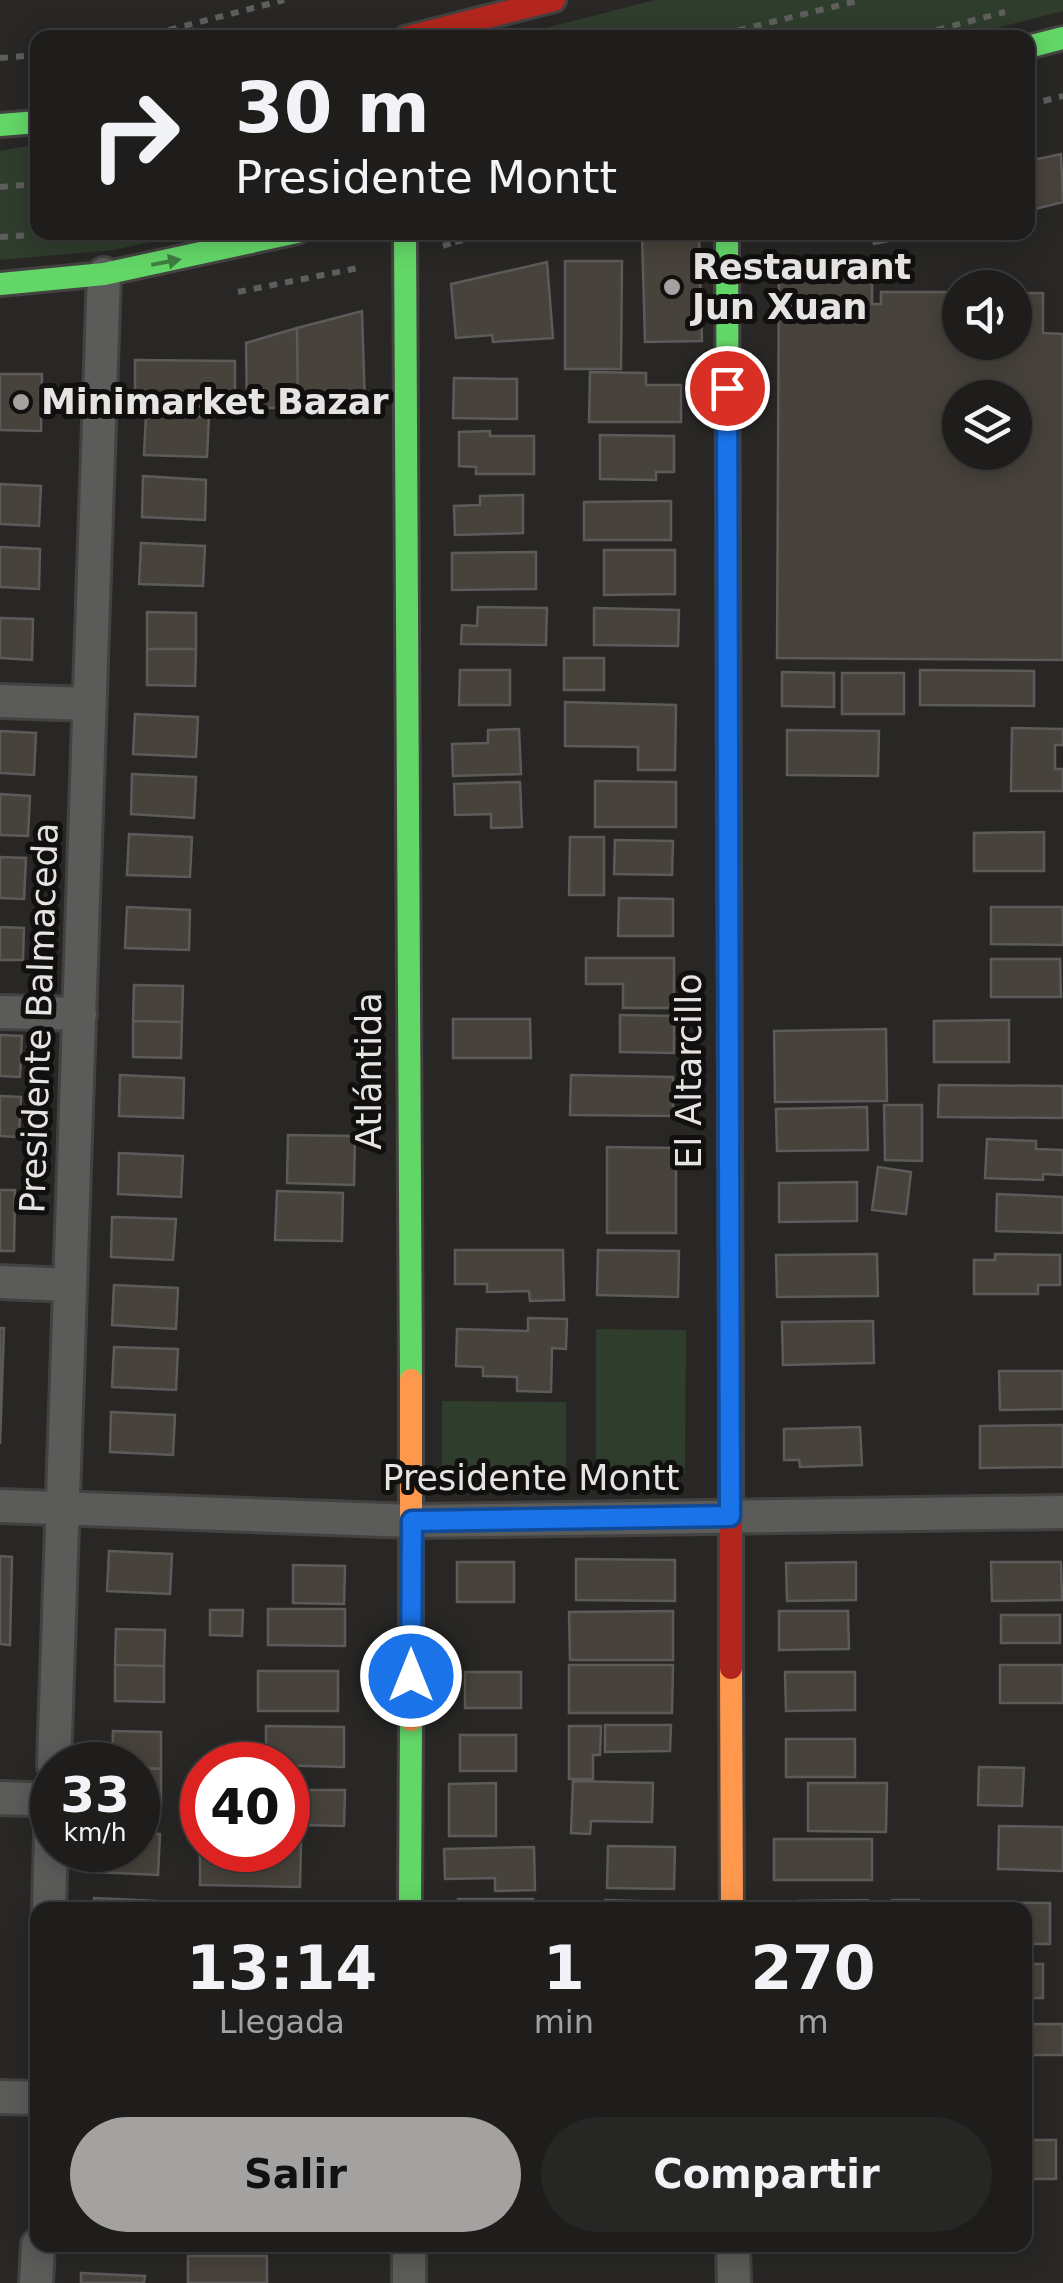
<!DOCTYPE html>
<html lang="es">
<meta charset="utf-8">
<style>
body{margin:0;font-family:"DejaVu Sans",sans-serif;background:#262625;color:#f1f3f6;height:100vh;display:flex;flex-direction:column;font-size:38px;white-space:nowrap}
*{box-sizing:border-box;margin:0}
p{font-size:32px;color:#a1a2a3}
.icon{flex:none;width:55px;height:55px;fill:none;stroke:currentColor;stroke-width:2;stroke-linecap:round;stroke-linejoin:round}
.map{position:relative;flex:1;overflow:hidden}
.drawer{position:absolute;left:30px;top:1902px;width:1002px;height:350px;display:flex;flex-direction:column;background:#1e1d1c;border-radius:20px;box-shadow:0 5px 25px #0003,0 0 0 2px #3c3b3b}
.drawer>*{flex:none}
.hud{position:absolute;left:30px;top:30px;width:1005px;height:210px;border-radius:20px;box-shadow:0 5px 25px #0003,0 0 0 2px #3c3b3b;background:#1e1d1c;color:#f1f3f6;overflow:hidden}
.buttons{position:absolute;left:942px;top:270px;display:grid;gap:20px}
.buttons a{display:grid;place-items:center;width:90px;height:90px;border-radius:50%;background:#1e1d1c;box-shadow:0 5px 25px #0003,0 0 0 2px #3c3b3b;font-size:50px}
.speed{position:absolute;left:30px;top:1742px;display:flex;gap:20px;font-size:50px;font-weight:700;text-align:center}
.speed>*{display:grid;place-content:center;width:130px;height:130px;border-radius:50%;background:#1e1d1c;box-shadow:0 5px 25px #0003,0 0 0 2px #3c3b3b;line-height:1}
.speed small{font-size:25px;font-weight:400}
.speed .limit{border:15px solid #d22;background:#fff;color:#111}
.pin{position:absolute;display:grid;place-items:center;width:85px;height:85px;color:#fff;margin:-42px;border:5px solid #fff;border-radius:50%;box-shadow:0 2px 10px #0007}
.me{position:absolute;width:110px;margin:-55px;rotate:0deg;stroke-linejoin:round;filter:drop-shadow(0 0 8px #0008)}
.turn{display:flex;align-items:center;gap:35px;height:210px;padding:0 40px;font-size:45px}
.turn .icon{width:130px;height:130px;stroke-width:2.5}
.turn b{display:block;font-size:70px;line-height:85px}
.eta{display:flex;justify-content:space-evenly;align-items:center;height:170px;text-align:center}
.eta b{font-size:60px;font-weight:700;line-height:70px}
.action{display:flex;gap:20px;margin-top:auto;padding:20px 40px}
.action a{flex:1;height:115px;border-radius:60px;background:#a4a2a0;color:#111;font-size:40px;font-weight:700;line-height:115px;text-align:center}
.action a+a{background:#262625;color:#f1f3f6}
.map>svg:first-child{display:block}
.green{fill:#2f3d2d}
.building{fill:#47423b;stroke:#5c5b59;stroke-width:2.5;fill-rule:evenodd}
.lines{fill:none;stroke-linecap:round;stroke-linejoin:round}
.street-casing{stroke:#444241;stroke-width:38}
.fast-casing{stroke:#444241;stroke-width:28}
.slow-casing{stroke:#444241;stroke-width:28}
.jam-casing{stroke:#444241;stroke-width:28}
.path{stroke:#5e5e5d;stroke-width:6;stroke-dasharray:8 8;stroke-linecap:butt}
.street{stroke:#5b5b5a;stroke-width:32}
.fast{stroke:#63d668;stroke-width:22}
.slow{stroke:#ff974d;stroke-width:22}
.jam{stroke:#b3261e;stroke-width:22}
.oneway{fill:#3e7d40}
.route-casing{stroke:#114b97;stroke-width:25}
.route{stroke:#1a73e8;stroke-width:18}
.poi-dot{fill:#a4a2a0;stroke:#11100f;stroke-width:4}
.labels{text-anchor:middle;stroke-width:10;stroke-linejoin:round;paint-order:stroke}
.poi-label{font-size:35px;font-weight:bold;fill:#e6e4e3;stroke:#11100f;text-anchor:start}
.street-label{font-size:35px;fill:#e6e4e3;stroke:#11100f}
</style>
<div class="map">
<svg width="1063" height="2283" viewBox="0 0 1063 2283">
<rect width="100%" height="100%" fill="#282725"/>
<path class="green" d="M655 0H1063V11L957 38 510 37Z
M37 144 38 232 195 233 112 250 0 260V151Z
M596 1329 686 1330 685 1474 596 1472Z
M442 1401 566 1402V1482L442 1480Z"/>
<path class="building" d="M1061 154 1063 202 1028 211V161Z
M871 232H921V234L874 244Z
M699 233 702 341 645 342 642 234Z
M779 260 872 261V304H881V292H960V342H1015V293H1043V333L1063 334V660L777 658ZM960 398H1015V452H960Z
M565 261H622L621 369H565Z
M547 262 553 338 493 342 492 335 456 338 451 284Z
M362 311 365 407 298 408 297 328Z
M297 328 298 408H247L246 343Z
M135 360 235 361V407L135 406Z
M590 372 646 373V385H681V422H589Z
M0 374H42L41 431 0 430Z
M454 378 517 379V419L453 418Z
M146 414 209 417 207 457 144 455Z
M490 431V436H534V474H476V467L459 466V432Z
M600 435 674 436V472H656V480L600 479Z
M143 476 206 480 205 520 142 517Z
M0 484 41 486 39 526 0 524Z
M523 495V533L455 535 454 506 480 505V496Z
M671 501V540H584V502Z
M141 543 205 546 203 586 139 584Z
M0 547 40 549 39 589 0 587Z
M604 550H675V594L604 595Z
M536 552V589L452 590V553Z
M478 607 547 608 546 645 461 644 462 625 477 626Z
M594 608 679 610 678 646 594 645Z
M147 612 196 613V649H147Z
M0 618 33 619 32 660 0 658Z
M147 649H196L195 686 147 685Z
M564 658H604V690H564Z
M460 670H510V705H459Z
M920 670 1034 671V706L920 705Z
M782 672 834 673V707L782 706Z
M842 673H904V714H842Z
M565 702 676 705 675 770H638V747L565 746Z
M135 714 198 717 196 757 133 754Z
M1012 728 1063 729V745H1055V769H1063V791H1011Z
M519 729 521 774 453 776 452 744 488 743V730Z
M787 730 879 731 878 776 787 775Z
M0 731 36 733 34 775 0 773Z
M132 774 196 777 194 818 131 814Z
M595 781 676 782V827H595Z
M520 782 522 827 491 828V814L455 815 454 784Z
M0 794 30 796 28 836 0 835Z
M1044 832V871H974V833Z
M129 834 192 837 190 877 127 875Z
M570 837H604V895H569Z
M615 840 673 841 672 875 614 874Z
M0 857 26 858 24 899 0 898Z
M619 898 673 899V936H618Z
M127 907 190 910 189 950 125 948Z
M991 907H1063V945L991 944Z
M0 927 24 928 23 960H0Z
M586 958H674V1008H623V984H586Z
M991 959H1060L1061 997H991Z
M134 985 183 986 182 1022 133 1021Z
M620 1015 674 1016V1053L620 1052Z
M453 1019H530L531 1058H453Z
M1009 1020V1062H934V1021Z
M133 1021 182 1022 181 1058 133 1057Z
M886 1029 887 1101 775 1102 774 1031Z
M0 1035 22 1036 20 1077 0 1076Z
M120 1075 184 1078 183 1118 119 1116Z
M571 1075 673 1077V1116L570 1115Z
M939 1085 1063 1086V1118L938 1117Z
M0 1096 21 1097 19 1137 0 1136Z
M884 1105H922V1161L885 1160Z
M867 1107 868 1150 777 1151 776 1109Z
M288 1135 355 1136 354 1185 287 1183Z
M987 1139 1036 1141V1149L1063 1150V1175L1043 1174V1180L985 1178Z
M607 1147 676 1148V1233H607Z
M119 1153 183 1156 181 1197 118 1194Z
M878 1167 911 1172 906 1214 872 1210Z
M857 1182V1221L779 1222V1183Z
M0 1190H15L14 1251H0Z
M277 1191 343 1193 342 1241 275 1240Z
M997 1194 1063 1197V1233L996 1231Z
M112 1217 176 1219 173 1260 111 1257Z
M455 1250H563L564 1300 530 1301 529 1291 487 1292V1284H455Z
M598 1250 679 1251 678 1297 597 1295Z
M877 1254 878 1296 777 1297 776 1255Z
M995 1254 1060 1255V1285H1038V1294H974V1260H995Z
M114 1285 178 1288 176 1329 112 1325Z
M528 1318 567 1319 566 1349 552 1348 551 1392 517 1391V1377L483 1376V1367L456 1366 457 1329 528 1331Z
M873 1321 874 1363 783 1365 782 1322Z
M0 1328H4L0 1444Z
M114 1347 178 1349 176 1390 112 1387Z
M999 1371H1063V1409L1000 1410Z
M111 1412 175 1415 173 1455 110 1452Z
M1063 1425V1467L980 1468V1426Z
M860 1427 862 1465 800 1467 799 1460H784V1429Z
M109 1551 172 1554 170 1594 107 1591Z
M0 1556 12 1557 10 1645 0 1644Z
M576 1559 675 1560V1601L576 1600Z
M457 1562H514V1602H457Z
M856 1562V1600L787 1601 786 1563Z
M991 1562H1061L1062 1600 992 1601Z
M293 1565 345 1566 344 1604 293 1603Z
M268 1609H345V1646L268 1645Z
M210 1610H243L242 1636 210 1635Z
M673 1611V1660H570L569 1612Z
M779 1611H848L849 1649 779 1650Z
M1001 1615H1060V1643H1001Z
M116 1629 165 1630 164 1666 115 1665Z
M115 1665 164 1666V1702L115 1701Z
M569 1665H673L672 1713H569Z
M1000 1665H1063V1703H1000Z
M258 1671H338V1711H258Z
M465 1672H521V1708H465Z
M785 1672H855V1710L786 1711Z
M605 1725H671L670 1751 605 1752Z
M266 1726 344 1727V1767L266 1765Z
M569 1726H601L600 1755H593V1779H569Z
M113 1731 161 1732V1769L112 1765Z
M460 1735H516V1771H460Z
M786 1739H855V1777H786Z
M979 1767 1024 1768 1022 1806 978 1805Z
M138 1768 161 1769V1805H138Z
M573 1781 653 1783 652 1822 591 1821 590 1834 571 1833Z
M496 1783V1836H449V1784Z
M808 1783H887L886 1832 808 1831Z
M288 1789H292L291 1825H288Z
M302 1790H345L344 1826 302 1825Z
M999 1826 1063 1827V1871L998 1869Z
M138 1833 160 1834 158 1875 95 1872V1850H138Z
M774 1839H872V1880H774Z
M288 1842 301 1843 300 1887 200 1885V1843L202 1850 258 1852 288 1850Z
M608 1846 675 1847 674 1889 607 1888Z
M534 1847 535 1890 495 1891V1878L445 1879 444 1849Z
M94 1898 157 1901V1910H93Z
M458 1899H533V1910H458Z
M605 1900 672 1902V1910H604Z
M868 1900V1910H799L798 1901Z
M892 1900H919V1910H892Z
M952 1902 1050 1903V1944H1025V1910H952Z
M198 1903H221V1910H198Z
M1025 1964H1043V1998H1025Z
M1025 2024H1063V2055H1025Z
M1025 2140H1056V2179H1025Z
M188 2256H267V2283H188Z
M81 2273 145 2276 144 2283H81Z"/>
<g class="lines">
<defs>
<path id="street" d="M0 701 90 704
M0 1012 80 1014
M0 1282 70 1285
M0 1506 412 1521 1063 1512
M54 1765 104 274
M0 1798 52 1800
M49 1910 52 1798
M0 2097 38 2098
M733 2245 734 2283
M36 2283 38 2245
M409 2283V2245"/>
<path id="fast" d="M1028 47 1063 38
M0 125 38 122
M405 232 411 1380
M727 232 731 1410
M0 284 104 274 297 232
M410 1910 411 1720"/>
<path id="slow" d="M731 1668 732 1910
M411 1720V1380"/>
<path id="jam" d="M405 38 554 0
M731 1410V1668"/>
</defs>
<use href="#street" class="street-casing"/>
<use href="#fast" class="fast-casing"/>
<use href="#slow" class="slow-casing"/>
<use href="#jam" class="jam-casing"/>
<path class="path" d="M138 38 284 0
M707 38 861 0
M906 38 1005 12
M0 58 38 55
M1028 105 1063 96
M0 187 38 184
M0 237 30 235
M455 242 498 232
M443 246 455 242 454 232
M238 292 363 267"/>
<use href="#street" class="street"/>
<use href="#fast" class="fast"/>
<use href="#slow" class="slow"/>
<use href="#jam" class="jam"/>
</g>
<defs><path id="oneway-solid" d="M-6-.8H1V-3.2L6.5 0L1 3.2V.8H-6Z" transform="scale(2.5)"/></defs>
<use class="oneway" href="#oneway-solid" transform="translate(166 262) rotate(-11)"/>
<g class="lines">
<defs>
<path id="route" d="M411 1676 412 1521 730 1516 727 388"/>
</defs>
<use href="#route" class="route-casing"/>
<use href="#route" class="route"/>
</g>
<g class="poi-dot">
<circle cx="672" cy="287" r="10"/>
<circle cx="21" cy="402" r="10"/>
</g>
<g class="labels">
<g class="poi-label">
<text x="692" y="279">Restaurant<tspan x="692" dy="40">Jun Xuan</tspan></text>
<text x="41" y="414">Minimarket Bazar</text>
</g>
<g class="street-label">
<text transform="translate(39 1018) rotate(-88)" y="12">Presidente Balmaceda</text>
<text transform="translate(369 1071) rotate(-90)" y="12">Atlántida</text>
<text transform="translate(689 1071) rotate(-90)" y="12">El Altarcillo</text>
<text x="531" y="1490">Presidente Montt</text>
</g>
</g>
</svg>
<div class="buttons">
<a><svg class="icon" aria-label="sound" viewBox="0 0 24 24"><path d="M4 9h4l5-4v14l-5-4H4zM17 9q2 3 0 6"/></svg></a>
<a><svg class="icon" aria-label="layers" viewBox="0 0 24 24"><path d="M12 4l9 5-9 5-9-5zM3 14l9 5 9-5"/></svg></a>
</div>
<div class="speed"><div>33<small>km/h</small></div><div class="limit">40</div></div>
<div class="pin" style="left:727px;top:388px;background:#d93025"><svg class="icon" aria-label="arrive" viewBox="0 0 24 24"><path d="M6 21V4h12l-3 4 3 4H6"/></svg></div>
<svg class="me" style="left:411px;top:1676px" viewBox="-20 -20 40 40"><circle r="17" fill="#1a73e8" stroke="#fff" stroke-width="3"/><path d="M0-11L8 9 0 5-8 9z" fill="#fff"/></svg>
<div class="hud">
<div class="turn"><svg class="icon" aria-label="right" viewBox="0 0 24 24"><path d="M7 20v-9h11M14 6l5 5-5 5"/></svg><div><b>30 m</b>Presidente Montt</div></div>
</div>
<section class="drawer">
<div class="eta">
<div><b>13:14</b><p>Llegada</p></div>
<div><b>1</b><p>min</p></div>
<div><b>270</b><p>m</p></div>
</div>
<div class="action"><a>Salir</a><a>Compartir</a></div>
</section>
</div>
